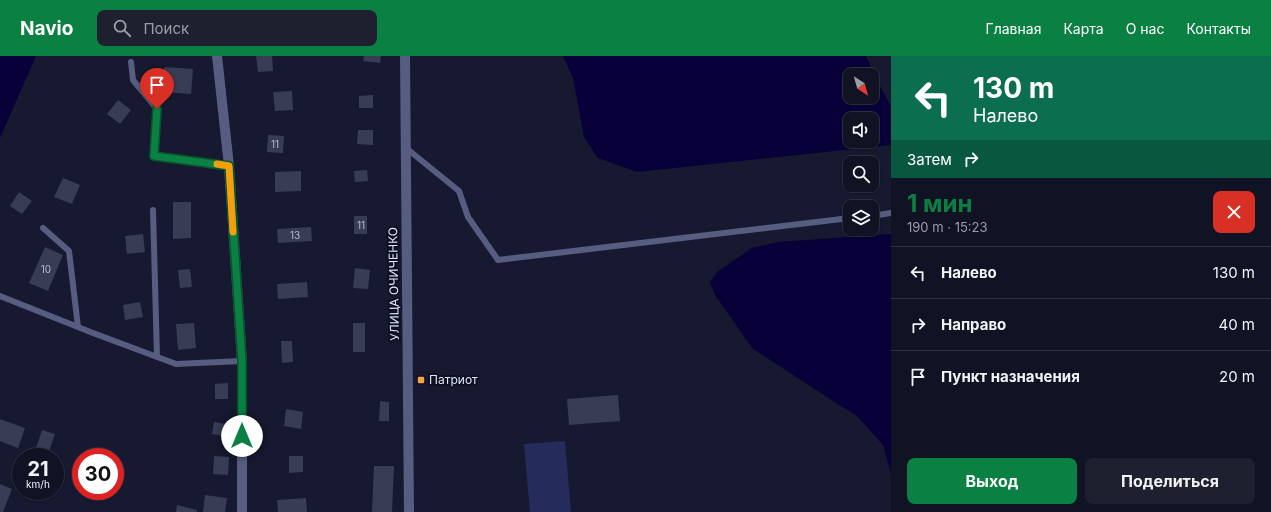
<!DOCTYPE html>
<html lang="ru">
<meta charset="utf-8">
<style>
body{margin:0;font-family:Inter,sans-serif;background:#1e2030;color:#f1f3f6;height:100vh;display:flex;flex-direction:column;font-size:15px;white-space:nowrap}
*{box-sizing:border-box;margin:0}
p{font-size:13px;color:#9c9ea6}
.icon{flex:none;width:22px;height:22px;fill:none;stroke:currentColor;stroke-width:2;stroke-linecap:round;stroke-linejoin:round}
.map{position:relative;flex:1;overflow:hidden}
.sheet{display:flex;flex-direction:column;background:#101323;width:380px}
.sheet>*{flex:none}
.banner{background:#0b6e4f;color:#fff;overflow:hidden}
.needle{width:26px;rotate:143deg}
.controls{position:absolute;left:843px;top:12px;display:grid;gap:8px}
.controls a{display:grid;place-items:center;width:36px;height:36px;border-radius:8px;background:#101323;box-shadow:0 1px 3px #0004,0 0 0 1px #303241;font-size:20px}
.speed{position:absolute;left:12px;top:392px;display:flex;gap:8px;font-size:20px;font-weight:700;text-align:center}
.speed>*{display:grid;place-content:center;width:52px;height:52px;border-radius:50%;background:#101323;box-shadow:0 1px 3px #0004,0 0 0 1px #303241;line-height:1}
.speed small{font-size:10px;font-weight:400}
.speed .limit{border:6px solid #d22;background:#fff;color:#111}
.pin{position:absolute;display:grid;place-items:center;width:34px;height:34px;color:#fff;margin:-41px -17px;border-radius:50% 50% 50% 0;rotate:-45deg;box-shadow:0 0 4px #0007}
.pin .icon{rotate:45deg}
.me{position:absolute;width:44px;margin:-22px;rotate:0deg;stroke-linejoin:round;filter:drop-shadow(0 0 3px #0008)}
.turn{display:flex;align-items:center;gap:14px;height:84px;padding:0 16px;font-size:18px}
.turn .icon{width:52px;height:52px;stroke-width:2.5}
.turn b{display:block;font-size:28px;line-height:34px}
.then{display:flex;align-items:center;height:38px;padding:0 16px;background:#0003;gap:8px;font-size:15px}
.round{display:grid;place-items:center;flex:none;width:42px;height:42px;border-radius:8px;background:#1e2030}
.head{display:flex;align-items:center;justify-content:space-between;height:68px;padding:0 16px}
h1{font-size:24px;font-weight:700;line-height:30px;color:#0b8043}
.cta{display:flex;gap:8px;margin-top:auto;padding:8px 16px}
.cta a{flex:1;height:46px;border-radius:8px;background:#0b8043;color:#fff;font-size:16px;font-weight:700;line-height:46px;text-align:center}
.cta a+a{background:#1e2030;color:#f1f3f6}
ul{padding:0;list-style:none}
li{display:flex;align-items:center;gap:12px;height:52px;padding:0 16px;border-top:1px solid #303241}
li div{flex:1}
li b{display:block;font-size:15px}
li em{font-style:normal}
header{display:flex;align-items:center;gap:24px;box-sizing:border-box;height:56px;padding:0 20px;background:#0b8043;color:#fff}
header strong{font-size:19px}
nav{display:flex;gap:22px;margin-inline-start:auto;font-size:14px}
.search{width:280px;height:36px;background:#1e2030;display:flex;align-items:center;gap:10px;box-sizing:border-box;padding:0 14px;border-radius:8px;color:#9c9ea6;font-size:15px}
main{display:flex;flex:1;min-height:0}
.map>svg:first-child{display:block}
.green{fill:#252b5b}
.water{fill:#080038;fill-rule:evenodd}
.building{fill:#383d55}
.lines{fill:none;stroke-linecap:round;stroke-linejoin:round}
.service{stroke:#565d81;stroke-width:6}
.minor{stroke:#565d81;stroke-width:10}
.tertiary{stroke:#565d81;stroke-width:10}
.route-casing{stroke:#07532c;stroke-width:10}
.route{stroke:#0b8043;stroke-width:7}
.slow{stroke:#f59e0b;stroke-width:7}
.poi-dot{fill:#f6a247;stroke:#0d1025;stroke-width:1.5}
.labels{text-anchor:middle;stroke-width:4;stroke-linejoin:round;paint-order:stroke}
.number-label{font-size:10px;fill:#b7bbcc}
.street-label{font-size:12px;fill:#e1e5f4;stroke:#0d1025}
.poi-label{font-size:12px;fill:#e1e5f4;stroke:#0d1025;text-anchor:start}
</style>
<header>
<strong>Navio</strong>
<div class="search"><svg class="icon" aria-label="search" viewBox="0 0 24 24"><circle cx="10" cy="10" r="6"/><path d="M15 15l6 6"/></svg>Поиск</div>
<nav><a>Главная</a><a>Карта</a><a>О нас</a><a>Контакты</a></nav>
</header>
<main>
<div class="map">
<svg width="891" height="456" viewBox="0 0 891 456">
<rect width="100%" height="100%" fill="#16192f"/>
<path class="green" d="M565 385 571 456H530L524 388Z"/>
<path class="water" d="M0 0H36L0 82Z
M563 0H866L876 23 891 50V89L637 116 598 102 584 81 573 22ZM850 19H872V41H850ZM850 63H872V85H850Z
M891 178V418L883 389 858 361 753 293 715 239 710 226 718 215 752 192 778 186Z"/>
<path class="building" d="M256 0H272L273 15 258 16Z
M364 0H381L380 7 363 5Z
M164 11 193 13 191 38 162 36Z
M292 35 293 54 275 55 273 36Z
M373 39V52H359V40Z
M118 44 131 54 120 68 107 58Z
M358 74H373V89L357 88Z
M268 79 284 80 283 97 267 96Z
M367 114 368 125 355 126 354 115Z
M301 115V135L275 136V116Z
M63 122 80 129 72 148 54 141Z
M19 136 32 145 22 158 10 150Z
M173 146H191V182L173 183Z
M354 160H367V178H354Z
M311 171 312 185 278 187 277 173Z
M143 178 145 196 127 198 125 180Z
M45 191 63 199 48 235 29 227Z
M355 212 370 214 368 233 353 232Z
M190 213 192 231 180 232 178 214Z
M307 226 308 241 278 243 277 228Z
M140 246 143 261 125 264 123 249Z
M194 267 196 292 178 294 176 268Z
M353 267H365V296H353Z
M281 285H292L293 306 282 307Z
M228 327V343H215V328Z
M618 339 620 365 569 369 567 343Z
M380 345 389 346V365H379Z
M286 353 303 356 301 373 284 370Z
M0 363 25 372 18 392 0 385Z
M214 366 232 369 230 381 212 378Z
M42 374 55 378 47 401H33Z
M214 400 229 401 228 419 213 418Z
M289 400H303V416L289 417Z
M374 410H394L392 456H372Z
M0 428 12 433 3 456H0Z
M205 439 227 442 225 456H203Z
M306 442 307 456H278L277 444Z
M177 449 197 454V456H176Z"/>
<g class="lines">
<path class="service" d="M131 6 133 24 157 53 154 100 229 110
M406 92 459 135 468 161 498 204 850 162
M153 154 157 301
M872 160 891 157
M43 172 69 195 78 271
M0 240 93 277 176 308 242 305"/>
<path class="minor" d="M217 0 229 110 242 305V456"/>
<path class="tertiary" d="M405 0 409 456"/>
</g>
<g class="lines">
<defs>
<path id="route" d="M157 53 154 100 229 110 242 305V380"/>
</defs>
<use href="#route" class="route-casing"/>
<use href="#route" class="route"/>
<path class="slow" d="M217 108 229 110 233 176"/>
</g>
<rect class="poi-dot" x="417" y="320" width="8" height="8" rx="2"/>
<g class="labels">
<g class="number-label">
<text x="275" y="92">11</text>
<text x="361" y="173">11</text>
<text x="295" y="183">13</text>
<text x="46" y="217">10</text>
</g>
<g class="street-label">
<text transform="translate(394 228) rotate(-91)" y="4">УЛИЦА ОЧИЧЕНКО</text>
</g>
<g class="poi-label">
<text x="429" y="328">Патриот</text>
</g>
</g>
</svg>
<div class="controls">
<a><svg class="needle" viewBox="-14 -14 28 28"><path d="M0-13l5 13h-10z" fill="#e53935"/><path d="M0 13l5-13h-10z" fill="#9c9ea6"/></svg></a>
<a><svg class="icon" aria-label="sound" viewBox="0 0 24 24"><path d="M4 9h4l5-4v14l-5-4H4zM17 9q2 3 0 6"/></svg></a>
<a><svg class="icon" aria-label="search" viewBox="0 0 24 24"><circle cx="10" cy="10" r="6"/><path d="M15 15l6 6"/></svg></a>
<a><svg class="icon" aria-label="layers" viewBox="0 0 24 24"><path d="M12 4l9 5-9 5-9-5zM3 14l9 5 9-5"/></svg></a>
</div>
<div class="speed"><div>21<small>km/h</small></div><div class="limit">30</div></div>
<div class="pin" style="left:157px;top:53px;background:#d93025"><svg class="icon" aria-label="arrive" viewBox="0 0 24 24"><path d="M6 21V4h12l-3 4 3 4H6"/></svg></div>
<svg class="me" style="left:242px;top:380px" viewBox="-20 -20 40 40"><circle r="19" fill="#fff"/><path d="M0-13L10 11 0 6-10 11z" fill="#0b8043"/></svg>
</div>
<section class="sheet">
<div class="banner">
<div class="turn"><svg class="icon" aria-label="left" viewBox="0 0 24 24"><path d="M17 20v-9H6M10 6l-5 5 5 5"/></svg><div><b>130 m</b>Налево</div></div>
<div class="then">Затем<svg class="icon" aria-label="right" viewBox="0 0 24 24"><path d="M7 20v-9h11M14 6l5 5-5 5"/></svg></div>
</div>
<div class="head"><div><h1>1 мин</h1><p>190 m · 15:23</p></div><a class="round" style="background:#d93025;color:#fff"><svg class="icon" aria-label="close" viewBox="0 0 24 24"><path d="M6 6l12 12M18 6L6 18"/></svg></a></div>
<ul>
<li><svg class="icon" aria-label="left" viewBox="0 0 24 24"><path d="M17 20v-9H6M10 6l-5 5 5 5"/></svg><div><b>Налево</b></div><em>130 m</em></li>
<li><svg class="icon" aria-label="right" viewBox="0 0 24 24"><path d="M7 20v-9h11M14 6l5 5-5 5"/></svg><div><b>Направо</b></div><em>40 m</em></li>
<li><svg class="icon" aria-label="arrive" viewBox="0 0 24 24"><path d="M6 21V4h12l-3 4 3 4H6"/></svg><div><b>Пункт назначения</b></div><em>20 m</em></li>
</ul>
<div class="cta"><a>Выход</a><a>Поделиться</a></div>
</section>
</main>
